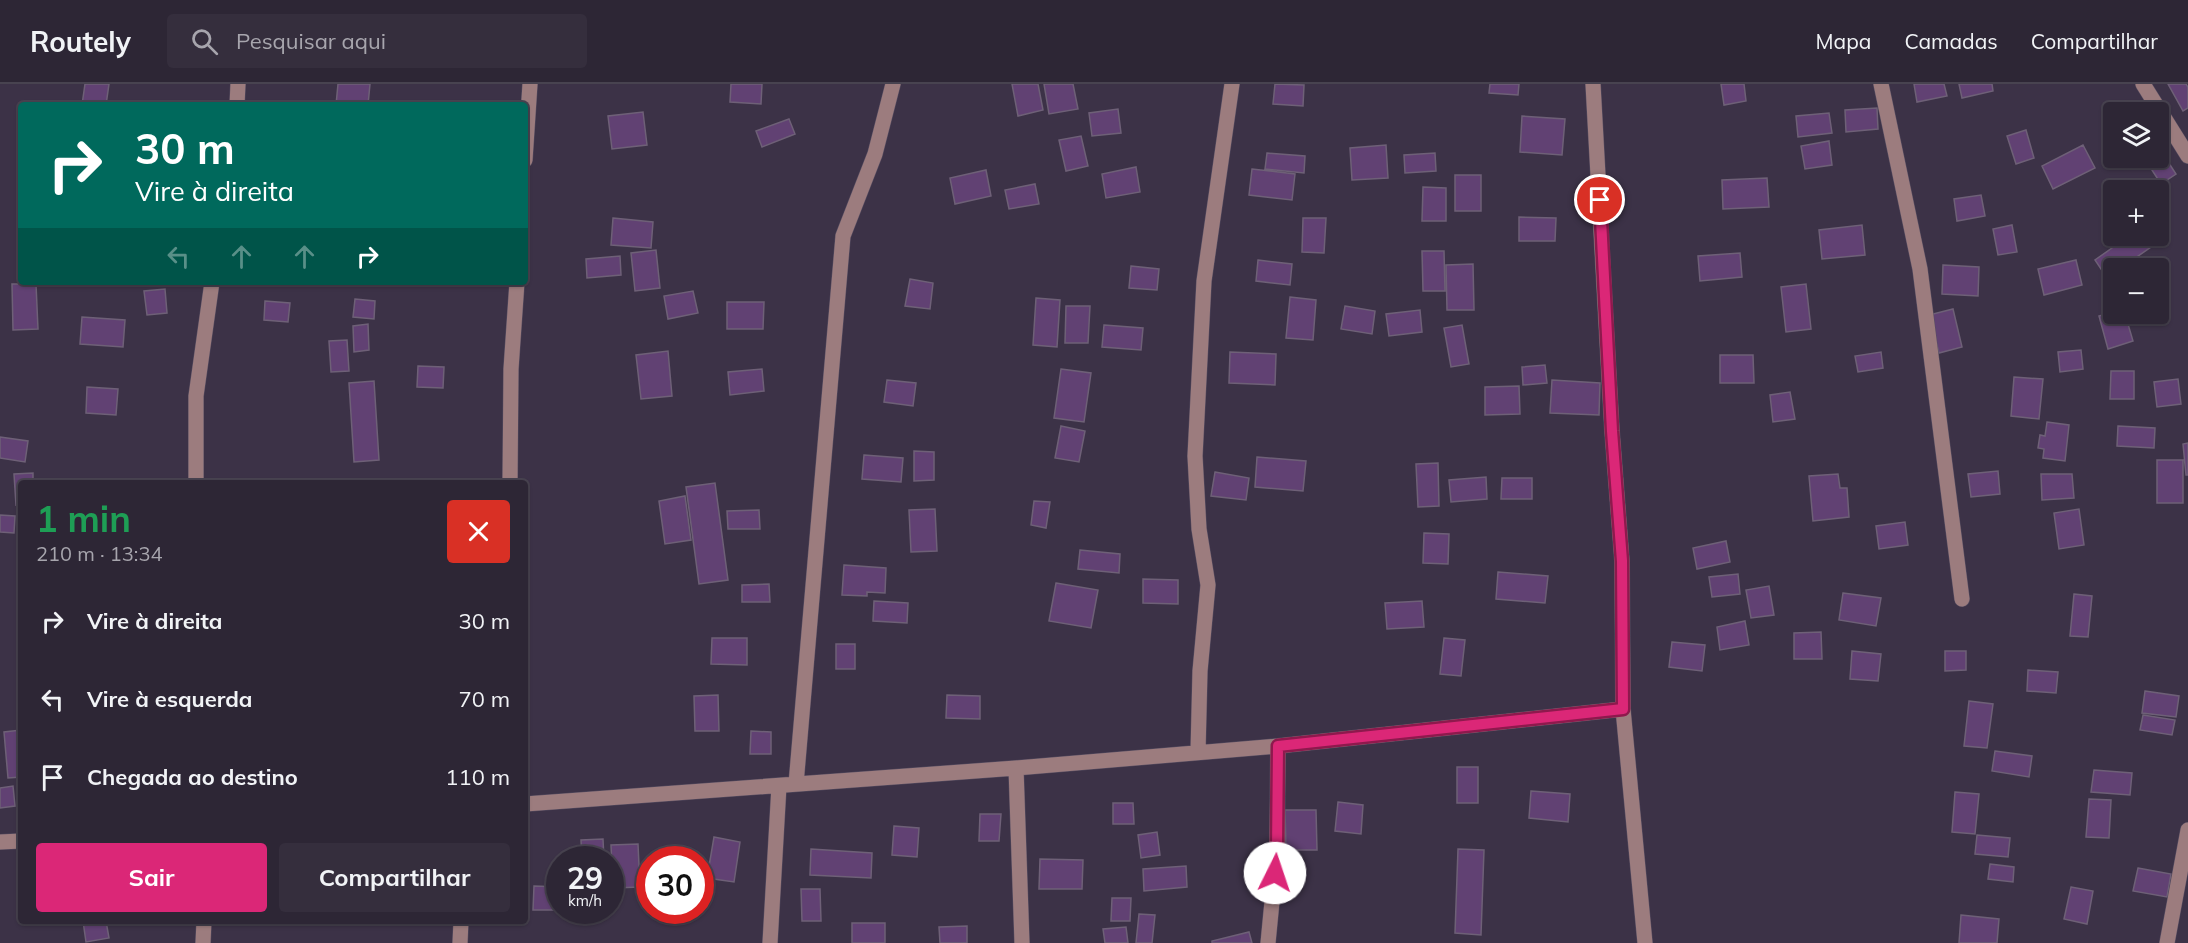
<!DOCTYPE html>
<html lang="pt">
<meta charset="utf-8">
<style>
body{margin:0;font-family:Mulish,sans-serif;background:#352e3d;color:#f1f3f6;height:100vh;display:flex;flex-direction:column;font-size:22px;white-space:nowrap}
*{box-sizing:border-box;margin:0}
p{font-size:20px;color:#a7a5ad}
.icon{flex:none;width:33px;height:33px;fill:none;stroke:currentColor;stroke-width:2;stroke-linecap:round;stroke-linejoin:round}
.map{position:relative;flex:1;overflow:hidden}
.panel{position:absolute;left:18px;top:396px;width:510px;height:444px;display:flex;flex-direction:column;background:#2d2635;border-radius:6px;box-shadow:0 2px 4px #0004,0 0 0 2px #484350}
.panel>*{flex:none}
.guide{position:absolute;left:18px;top:18px;width:510px;height:183px;border-radius:6px;box-shadow:0 2px 4px #0004,0 0 0 2px #484350;background:#00695c;color:#fff;overflow:hidden}
.tools{position:absolute;left:2103px;top:18px;display:grid;gap:12px}
.tools a{display:grid;place-items:center;width:66px;height:66px;border-radius:6px;background:#2d2635;box-shadow:0 2px 4px #0004,0 0 0 2px #484350;font-size:30px}
.speed{position:absolute;left:546px;top:762px;display:flex;gap:12px;font-size:30px;font-weight:700;text-align:center}
.speed>*{display:grid;place-content:center;width:78px;height:78px;border-radius:50%;background:#2d2635;box-shadow:0 2px 4px #0004,0 0 0 2px #484350;line-height:1}
.speed small{font-size:15px;font-weight:400}
.speed .limit{border:9px solid #d22;background:#fff;color:#111}
.pin{position:absolute;display:grid;place-items:center;width:51px;height:51px;color:#fff;margin:-26px;border:3px solid #fff;border-radius:50%;box-shadow:0 2px 6px #0007}
.me{position:absolute;width:66px;margin:-33px;rotate:4deg;stroke-linejoin:round;filter:drop-shadow(0 0 4px #0008)}
.turn{display:flex;align-items:center;gap:21px;height:126px;padding:0 18px;font-size:27px}
.turn .icon{width:78px;height:78px;stroke-width:2.5}
.turn b{display:block;font-size:42px;line-height:51px}
.lanes{display:flex;align-items:center;height:57px;padding:0 18px;background:#0003;justify-content:center;gap:30px;direction:ltr}
.lanes .off{opacity:.35}
.round{display:grid;place-items:center;flex:none;width:63px;height:63px;border-radius:6px;background:#352e3d}
.overview{display:flex;align-items:center;justify-content:space-between;height:102px;padding:0 18px}
h1{font-size:36px;font-weight:700;line-height:45px;color:#1e9e55}
.button{display:flex;gap:12px;margin-top:auto;padding:12px 18px}
.button a{flex:1;height:69px;border-radius:6px;background:#db2777;color:#fff;font-size:24px;font-weight:700;line-height:69px;text-align:center}
.button a+a{background:#352e3d;color:#f1f3f6}
ul{padding:0;list-style:none}
li{display:flex;align-items:center;gap:18px;height:78px;padding:0 18px}
li div{flex:1}
li b{display:block;font-size:22px}
li em{font-style:normal}
header{display:flex;align-items:center;gap:36px;box-sizing:border-box;height:84px;padding:0 30px;background:#2d2635;border-bottom:2px solid #484350}
header strong{font-size:28px}
nav{display:flex;gap:33px;margin-inline-start:auto;font-size:21px}
.search{width:420px;height:54px;background:#352e3d;display:flex;align-items:center;gap:15px;box-sizing:border-box;padding:0 21px;border-radius:6px;color:#a7a5ad;font-size:22px}
.map>svg:first-child{display:block}
.building{fill:#614173;stroke:#6e6077;stroke-width:1.5}
.lines{fill:none;stroke-linecap:round;stroke-linejoin:round}
.minor-casing{stroke:#574e62;stroke-width:16}
.minor{stroke:#9c7c7e;stroke-width:15}
.route-casing{stroke:#8e194d;stroke-width:15}
.route{stroke:#db2777;stroke-width:10}
</style>
<header>
<strong>Routely</strong>
<div class="search"><svg class="icon" aria-label="search" viewBox="0 0 24 24"><circle cx="10" cy="10" r="6"/><path d="M15 15l6 6"/></svg>Pesquisar aqui</div>
<nav><a>Mapa</a><a>Camadas</a><a>Compartilhar</a></nav>
</header>
<div class="map">
<svg width="2188" height="859" viewBox="0 0 2188 859">
<rect width="100%" height="100%" fill="#3c3247"/>
<path class="building" d="M85 0H109L106 21H82Z
M338 0H370L368 21H336Z
M731 0H762L761 20 730 18Z
M1012 0H1038L1043 26 1018 32Z
M1044 0H1073L1078 25 1049 30Z
M1275 0 1304 1 1303 22 1273 20Z
M1490 0H1519L1518 11 1489 9Z
M1721 0H1744L1746 17 1724 21Z
M1914 0H1944L1947 12 1917 18Z
M1959 0H1992L1993 7 1962 14Z
M2168 0H2186L2188 3V24L2183 27Z
M1877 24 1878 45 1846 48 1845 26Z
M1118 25 1121 49 1092 52 1089 29Z
M643 28 647 61 612 65 608 32Z
M1829 29 1832 49 1798 53 1796 32Z
M1522 32 1565 35 1562 71 1520 68Z
M789 35 795 50 762 63 756 47Z
M2026 46 2034 74 2016 80 2007 52Z
M1081 52 1088 82 1066 87 1059 56Z
M1829 57 1832 81 1805 85 1801 62Z
M1386 61 1388 94 1352 96 1350 64Z
M2083 61 2095 84 2053 105 2042 82Z
M1267 69 1305 72 1304 89 1265 85Z
M1435 69 1436 87 1405 89 1404 71Z
M2163 70 2176 90 2161 100 2148 80Z
M1136 83 1140 108 1106 114 1102 90Z
M1252 85 1295 90 1292 116 1249 111Z
M986 86 991 112 955 120 950 94Z
M1455 91H1481V127H1455Z
M1767 94 1769 123 1723 125 1722 96Z
M1035 100 1039 120 1009 125 1005 106Z
M1423 103 1446 104V137H1422Z
M1981 111 1985 132 1957 137 1954 115Z
M1519 133 1556 134 1555 157H1519Z
M613 134 653 138 651 164 611 161Z
M1303 134H1326L1324 169 1302 168Z
M1862 141 1865 171 1822 175 1819 146Z
M2012 141 2017 168 1998 171 1993 145Z
M2129 152H2143L2151 163 2121 184H2114V190L2107 194 2095 176Z
M656 166 660 204 635 207 631 169Z
M1422 167H1444L1445 207H1423Z
M1740 169 1742 193 1700 197 1698 172Z
M620 172 621 191 587 194 586 175Z
M1258 176 1292 180 1290 201 1256 197Z
M2076 176 2082 201 2044 211 2038 185Z
M1473 180 1474 226H1447L1446 181Z
M1943 181 1979 183 1978 212 1942 210Z
M1131 182 1159 185 1157 206 1129 204Z
M910 195 933 199 930 225 905 222Z
M12 200H36L38 245 13 246Z
M1806 200 1811 245 1786 248 1781 203Z
M165 205 167 229 147 231 144 207Z
M693 207 698 229 668 235 664 212Z
M1290 213 1316 216 1313 256 1286 254Z
M1036 214 1060 216 1057 263 1033 261Z
M355 215 375 217 374 235 353 233Z
M265 217 290 219 288 238 264 236Z
M727 218H764L763 245H727Z
M1066 222H1090L1088 259H1065Z
M1345 222 1375 227 1372 250 1341 245Z
M1953 225 1962 263 1939 269 1929 231Z
M1420 226 1422 248 1389 252 1386 230Z
M2114 228 2125 230 2133 257 2108 265 2099 232Z
M82 233 125 236 123 263 80 260Z
M368 240 369 266 354 268 353 242Z
M1104 241 1143 244 1141 266 1102 263Z
M1462 241 1469 280 1451 283 1444 244Z
M347 256 349 287 331 288 329 257Z
M2081 266 2083 285 2060 288 2058 268Z
M668 267 672 312 641 315 636 271Z
M1230 268 1276 270 1275 301 1229 299Z
M1881 268 1883 284 1858 288 1855 272Z
M1720 271H1753L1754 299H1720Z
M1545 281 1547 299 1523 301 1522 283Z
M418 282 444 283 443 304 417 303Z
M762 285 764 307 730 311 728 288Z
M1061 285 1091 289 1084 338 1054 334Z
M2111 287H2134V315H2110Z
M2014 293 2043 295 2039 335 2011 332Z
M2178 295 2181 320 2157 323 2154 298Z
M887 296 916 299 913 322 884 318Z
M1552 296 1600 299 1599 331 1550 329Z
M374 297 379 376 354 378 349 299Z
M1519 302 1520 330 1485 331V303Z
M87 303 118 305 116 331 86 329Z
M1790 308 1795 335 1773 338 1770 311Z
M2047 338 2069 341 2065 377 2043 374 2044 365 2038 364 2040 351 2045 352Z
M1061 342 1085 347 1079 378 1055 374Z
M2118 342 2155 344 2154 364 2117 362Z
M0 353 28 357 25 378 0 374Z
M2188 359V391H2186L2183 360Z
M914 367 934 368V396L914 397Z
M864 371 903 374 901 398 862 395Z
M1257 373 1306 377 1303 407 1255 403Z
M2157 376H2183V419H2157Z
M1438 379 1439 422 1418 423 1416 380Z
M1998 387 2000 410 1971 413 1968 390Z
M1215 388 1249 394 1246 416 1211 412Z
M33 389V399H21V420L16 421 14 390Z
M1838 390 1840 404H1847L1849 433 1813 437 1809 392Z
M2041 390H2072L2074 414 2042 416Z
M1486 393 1487 415 1451 418 1449 396Z
M1502 394H1532V415H1501Z
M715 399 728 496 699 500 686 403Z
M685 412 691 456 665 460 659 417Z
M1034 417 1050 418 1046 444 1031 441Z
M935 425 937 467 911 468 909 426Z
M2079 425 2084 461 2059 465 2054 429Z
M759 426 760 445H728L727 427Z
M0 431 15 432 14 449 0 448Z
M1905 438 1908 461 1879 465 1876 442Z
M1424 449 1449 450 1448 480 1423 479Z
M1726 457 1730 478 1697 485 1693 464Z
M1080 466 1120 470 1119 489 1078 485Z
M844 481 886 484 885 509 867 508V512L842 511Z
M1498 488 1548 492 1545 519 1496 515Z
M1738 490 1740 510 1712 513 1709 493Z
M1143 495 1178 496V520L1143 519Z
M1056 499 1098 506 1091 544 1049 537Z
M769 500 770 518H742V501Z
M1769 502 1774 531 1751 534 1746 506Z
M1843 509 1881 514 1876 542 1839 536Z
M2074 510 2092 512 2088 553 2070 552Z
M874 517 908 519 907 539 873 537Z
M1422 517 1424 543 1387 545 1385 519Z
M1745 537 1749 561 1720 566 1717 543Z
M1821 548 1822 575H1794V549Z
M712 554H747V581L711 580Z
M1444 554 1465 556 1461 592 1440 590Z
M1672 558 1705 561 1702 587 1669 583Z
M836 560H855V585H836Z
M1852 567 1881 570 1878 597 1850 595Z
M1945 567H1966V586L1945 587Z
M2028 586 2058 588 2056 609 2027 607Z
M2145 607 2179 612 2176 633 2142 629Z
M718 611 719 647H695L694 612Z
M947 611 980 612V635L946 634Z
M1969 617 1993 620 1987 664 1964 662Z
M2143 631 2175 636 2172 651 2140 646Z
M21 646V693L8 694 4 648Z
M751 647 771 648V670H750Z
M1995 667 2032 672 2029 693 1992 687Z
M1457 683H1478V719H1457Z
M2094 686 2132 689 2130 711 2091 708Z
M13 702 15 722 0 724V704Z
M1531 707 1570 710 1568 738 1529 734Z
M1955 708 1979 710 1975 750 1952 748Z
M2089 715 2111 716 2109 754 2086 753Z
M1338 718 1363 721 1361 750 1335 747Z
M1113 719H1133L1134 740H1113Z
M1285 726H1316L1317 766H1286Z
M980 730H1001L999 757H979Z
M894 742 919 744 917 773 892 771Z
M1157 748 1160 771 1141 774 1138 751Z
M1977 751 2010 754 2008 773 1975 770Z
M714 753 740 758 734 798 707 794Z
M603 755 604 776H582L581 756Z
M638 760 640 803 613 804 611 761Z
M811 765 872 769 871 794 810 791Z
M1458 765 1484 766 1481 851 1455 849Z
M1040 775 1083 776 1082 805H1039Z
M1990 780 2014 783 2013 798 1988 795Z
M1186 782 1187 803 1144 807 1143 785Z
M2138 784 2171 790 2167 813 2133 807Z
M534 802 560 803V826H533Z
M2071 803 2093 807 2087 840 2064 835Z
M801 805H820L821 837H802Z
M1112 814H1131L1130 837H1111Z
M1139 830 1155 831 1152 859H1136Z
M1961 831 1999 835 1997 859H1959Z
M83 837H106L109 854 86 858Z
M852 839H885V859H852Z
M967 842V859H940L939 843Z
M1126 843 1128 859H1105L1103 845Z
M1249 848 1252 859H1212V857Z"/>
<g class="lines">
<defs>
<path id="minor" d="M1593 0 1612 347 1622 477 1623 625 1645 859
M1881 0 1920 185 1962 515
M2143 0 2188 72
M237 21 238 0
M525 76 530 0
M196 399V312L212 198
M510 399 511 285 517 198
M1198 668 1200 587 1208 501 1199 445 1195 372 1204 197 1232 0
M1016 684 1022 859
M796 700 843 152 875 70 893 0
M525 720 1016 684 1278 662 1623 625
M0 758 21 757
M203 859 204 837
M460 859 461 837
M770 859 779 702
M1268 859 1277 766 1278 662
M2167 859 2188 746"/>
</defs>
<use href="#minor" class="minor-casing"/>
<use href="#minor" class="minor"/>
</g>
<g class="lines">
<defs>
<path id="route" d="M1275 789 1277 766 1278 662 1623 625 1622 477 1612 347 1600 116"/>
</defs>
<use href="#route" class="route-casing"/>
<use href="#route" class="route"/>
</g>
</svg>
<div class="tools">
<a><svg class="icon" aria-label="layers" viewBox="0 0 24 24"><path d="M12 4l9 5-9 5-9-5zM3 14l9 5 9-5"/></svg></a>
<a>+</a>
<a>−</a>
</div>
<div class="speed"><div>29<small>km/h</small></div><div class="limit">30</div></div>
<div class="pin" style="left:1600px;top:116px;background:#d93025"><svg class="icon" aria-label="arrive" viewBox="0 0 24 24"><path d="M6 21V4h12l-3 4 3 4H6"/></svg></div>
<svg class="me" style="left:1275px;top:789px" viewBox="-20 -20 40 40"><circle r="19" fill="#fff"/><path d="M0-13L10 11 0 6-10 11z" fill="#db2777"/></svg>
<div class="guide">
<div class="turn"><svg class="icon" aria-label="right" viewBox="0 0 24 24"><path d="M7 20v-9h11M14 6l5 5-5 5"/></svg><div><b>30 m</b>Vire à direita</div></div>
<div class="lanes"><svg class="icon off" aria-label="left" viewBox="0 0 24 24"><path d="M17 20v-9H6M10 6l-5 5 5 5"/></svg><svg class="icon off" aria-label="ahead" viewBox="0 0 24 24"><path d="M12 20V5M6 11l6-6 6 6"/></svg><svg class="icon off" aria-label="ahead" viewBox="0 0 24 24"><path d="M12 20V5M6 11l6-6 6 6"/></svg><svg class="icon" aria-label="right" viewBox="0 0 24 24"><path d="M7 20v-9h11M14 6l5 5-5 5"/></svg></div>
</div>
<section class="panel">
<div class="overview"><div><h1>1 min</h1><p>210 m · 13:34</p></div><a class="round" style="background:#d93025;color:#fff"><svg class="icon" aria-label="close" viewBox="0 0 24 24"><path d="M6 6l12 12M18 6L6 18"/></svg></a></div>
<ul>
<li><svg class="icon" aria-label="right" viewBox="0 0 24 24"><path d="M7 20v-9h11M14 6l5 5-5 5"/></svg><div><b>Vire à direita</b></div><em>30 m</em></li>
<li><svg class="icon" aria-label="left" viewBox="0 0 24 24"><path d="M17 20v-9H6M10 6l-5 5 5 5"/></svg><div><b>Vire à esquerda</b></div><em>70 m</em></li>
<li><svg class="icon" aria-label="arrive" viewBox="0 0 24 24"><path d="M6 21V4h12l-3 4 3 4H6"/></svg><div><b>Chegada ao destino</b></div><em>110 m</em></li>
</ul>
<div class="button"><a>Sair</a><a>Compartilhar</a></div>
</section>
</div>
